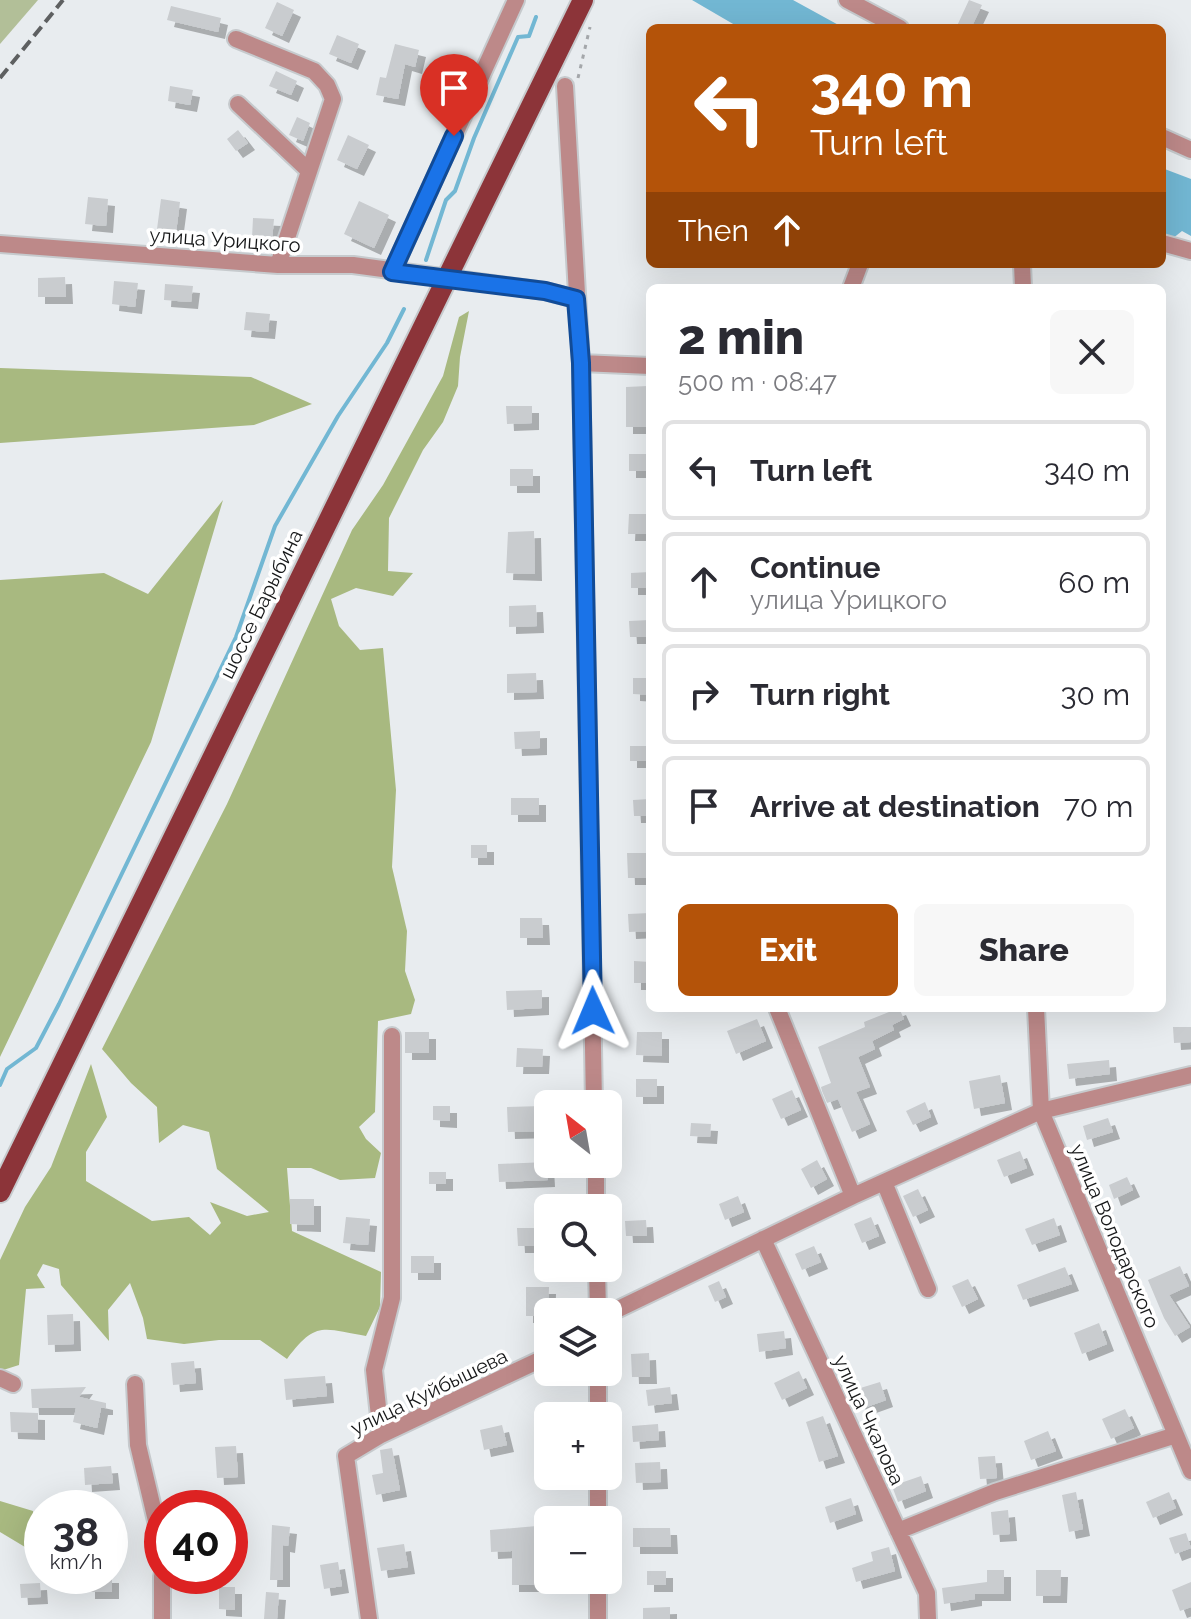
<!DOCTYPE html>
<meta charset="utf-8">
<style>
body{margin:0;font-family:Raleway,sans-serif;background:#f7f7f7;color:#2b2b33;height:100vh;display:flex;flex-direction:column;font-size:30px;white-space:nowrap}
*{box-sizing:border-box;margin:0}
p{font-size:26px;color:#7c7c81}
.icon{flex:none;width:44px;height:44px;fill:none;stroke:currentColor;stroke-width:2;stroke-linecap:round;stroke-linejoin:round}
.map{position:relative;flex:1;overflow:hidden}
.sheet{position:absolute;left:646px;top:284px;width:520px;height:728px;display:flex;flex-direction:column;background:#fff;border-radius:12px;box-shadow:0 8px 32px #0002}
.sheet>*{flex:none}
.top-card{position:absolute;left:646px;top:24px;width:520px;height:244px;border-radius:12px;box-shadow:0 8px 32px #0002;background:#b45309;color:#fff;overflow:hidden}
.needle{width:52px;rotate:329deg}
.fabs{position:absolute;left:534px;top:1090px;display:grid;gap:16px}
.fabs a{display:grid;place-items:center;width:88px;height:88px;border-radius:12px;background:#fff;box-shadow:0 8px 32px #0002;font-size:40px}
.speed{position:absolute;left:24px;top:1490px;display:flex;gap:16px;font-size:40px;font-weight:700;text-align:center}
.speed>*{display:grid;place-content:center;width:104px;height:104px;border-radius:50%;background:#fff;box-shadow:0 8px 32px #0002;line-height:1}
.speed small{font-size:20px;font-weight:400}
.speed .limit{border:12px solid #d22;background:#fff;color:#111}
.pin{position:absolute;display:grid;place-items:center;width:68px;height:68px;color:#fff;margin:-82px -34px;border-radius:50% 50% 50% 0;rotate:-45deg;box-shadow:0 0 8px #0007}
.pin .icon{rotate:45deg}
.me{position:absolute;width:88px;margin:-44px;rotate:359deg;stroke-linejoin:round;filter:drop-shadow(0 0 6px #0008)}
.turn{display:flex;align-items:center;gap:28px;height:168px;padding:0 32px;font-size:36px}
.turn .icon{width:104px;height:104px;stroke-width:2.5}
.turn b{display:block;font-size:56px;line-height:68px}
.then{display:flex;align-items:center;height:76px;padding:0 32px;background:#0003;gap:16px;font-size:30px}
.round{display:grid;place-items:center;flex:none;width:84px;height:84px;border-radius:12px;background:#f7f7f7}
.summary{display:flex;align-items:center;justify-content:space-between;height:136px;padding:0 32px}
h1{font-size:48px;font-weight:800;line-height:60px}
.button{display:flex;gap:16px;margin-top:auto;padding:16px 32px}
.button a{flex:1;height:92px;border-radius:12px;background:#b45309;color:#fff;font-size:32px;font-weight:800;line-height:92px;text-align:center}
.button a+a{background:#f7f7f7;color:#2b2b33}
ul{padding:0;list-style:none}
li{display:flex;align-items:center;gap:24px;height:100px;margin:0 16px 12px;padding:0 16px;border:4px solid #e1e1e2;border-radius:12px}
li div{flex:1}
li b{display:block;font-size:30px}
li em{font-style:normal}
.map>svg:first-child{display:block}
.green{fill:#b2bf98}
.forest{fill:#a8b980}
.water{fill:#72b7d3}
.lines{fill:none;stroke-linecap:round;stroke-linejoin:round}
.stream{stroke:#72b7d3;stroke-width:4}
.building{fill:#c9cccf;filter:url(#shadow)}
.minor-casing{stroke:#c6cacd;stroke-width:20}
.major-casing{stroke:#c6cacd;stroke-width:24}
.path{stroke:#a4a7aa;stroke-width:3;stroke-dasharray:4 6;stroke-linecap:butt}
.minor{stroke:#bd8989;stroke-width:16}
.major{stroke:#8c3439;stroke-width:20}
.rail{stroke:#5e6061;stroke-width:4;stroke-dasharray:12 6;stroke-linecap:butt}
.route-casing{stroke:#114b97;stroke-width:20}
.route{stroke:#1a73e8;stroke-width:14}
.labels{text-anchor:middle;stroke-width:7;stroke-linejoin:round;paint-order:stroke}
.street-label{font-size:20px;fill:#161718;stroke:#fff}
</style>
<div class="map">
<svg width="1191" height="1619" viewBox="0 0 1191 1619">
<defs>
<filter id="shadow"><feDropShadow dx="7" dy="7" stdDeviation="0" flood-color="#0004"/></filter>
</defs>
<rect width="100%" height="100%" fill="#e8ecef"/>
<path class="green" d="M0 0H38L0 44Z"/>
<path class="forest" d="M469 311 460 357 458 386 443 422 423 450 389 518 388 571 413 573 393 596 356 588 331 599 339 626 360 650 383 648 396 790 392 867 407 931 405 971 415 1000 411 1014 378 1021 375 1112 359 1127 366 1139 381 1153 375 1178 340 1180 311 1168H287L292 1231 381 1272 380 1307 366 1336C323 1329 316 1320 287 1359L260 1340H219L184 1344 147 1339 143 1318 130 1283 108 1310 109 1341 61 1285 59 1269 43 1264 37 1275 45 1288 26 1289 19 1365 0 1371V1260L25 1207 51 1167 91 1064 107 1117 86 1152V1181L152 1221 189 1217 210 1235 221 1223 210 1202 247 1216 269 1212 217 1169 209 1132 183 1125 159 1143 157 1107 131 1083 102 1049 227 804 352 530 383 485 443 376 459 317Z
M0 368 251 377 312 404 254 425 0 443Z
M223 500 151 742 0 1057V580L104 573 148 594Z
M0 1501 33 1511 35 1553 0 1532Z"/>
<path class="water" d="M692 0H793L844 28H740Z
M1162 168 1191 179V236L1182 231 1172 239 1162 232Z"/>
<g class="lines">
<path class="stream" d="M426 260 446 200 455 191 474 138 518 37 529 36 536 17
M0 1085 7 1069 36 1048 59 1004 236 637 275 526 338 416 387 343 404 309"/>
</g>
<path class="building" d="M969 0 982 5 971 28H956Z
M277 2 294 10 282 36 265 28Z
M171 6 221 18 218 32 167 20Z
M337 35 359 44 351 63 329 54Z
M395 44 419 50 415 67 405 64 398 99 376 95 380 77 386 78Z
M276 71 297 81 291 95 269 86Z
M170 86 193 90 190 105 168 101Z
M297 117 310 123 303 141 289 135Z
M238 130 248 143 236 151 227 139Z
M348 135 369 145 357 169 337 160Z
M88 197 108 199 106 226 85 224Z
M161 199 180 202 176 232 157 229Z
M359 201 389 215 374 248 344 234Z
M253 218 274 219 272 240 252 238Z
M65 277 66 297H38V278Z
M114 281 138 283 135 307 112 304Z
M165 284 193 286 191 302 164 300Z
M246 312 270 314 268 332 244 330Z
M648 386 650 427H626V387Z
M506 406H532V423L507 424Z
M629 454H650V471H629Z
M510 469H533V486H510Z
M629 514H650V534H628Z
M534 531 535 574 506 573 508 532Z
M650 572V588H631V573Z
M536 605 537 626 509 627V606Z
M650 620V637H630L629 621Z
M536 673 537 692 507 693V674Z
M633 678H650V695L633 694Z
M540 731V748L515 749 514 732Z
M630 746H650V761H630Z
M511 798H539V815H511Z
M650 799V816H634L633 800Z
M471 845H487V858H471Z
M627 853H650V878H628Z
M650 913V931L629 932 628 914Z
M520 918H542L543 938H520Z
M634 961 650 962V983H634Z
M542 990V1008L507 1010 506 991Z
M899 1008 904 1019 892 1025 894 1030 872 1041 875 1049 858 1057 870 1087 856 1092 870 1124 852 1132 838 1099 827 1103 822 1091 821 1087 831 1083 818 1047 865 1027 864 1022Z
M757 1019 766 1041 736 1054 727 1031Z
M1173 1027H1191V1042L1174 1043Z
M405 1032H429V1053H405Z
M637 1032H662V1056L636 1055Z
M517 1048 543 1049 542 1067H516Z
M1109 1060 1110 1074 1069 1079 1067 1064Z
M1000 1075 1005 1103 974 1109 969 1081Z
M636 1079H657V1097H636Z
M792 1090 801 1110 781 1119 772 1099Z
M925 1102 931 1117 913 1125 906 1111Z
M433 1106H450V1121L433 1120Z
M543 1106 544 1131 508 1132 507 1107Z
M1108 1118 1113 1132 1087 1140 1083 1126Z
M691 1123 711 1124 710 1137 690 1136Z
M1020 1151 1027 1168 1004 1177 997 1160Z
M817 1160 827 1179 811 1188 801 1169Z
M547 1162 548 1180 499 1182 498 1164Z
M429 1172H446V1184H429Z
M1127 1177 1133 1190 1114 1199 1109 1185Z
M918 1189 928 1210 913 1217 903 1196Z
M738 1196 744 1212 725 1220 719 1204Z
M290 1199H314V1225L290 1224Z
M346 1217 370 1219 368 1245 343 1243Z
M871 1217 879 1236 862 1243 854 1224Z
M1054 1218 1060 1235 1032 1245 1025 1229Z
M646 1220 647 1236H626L625 1221Z
M517 1228H548V1246H518Z
M814 1246 821 1262 802 1270 795 1254Z
M411 1256H434V1273H411Z
M1180 1266 1189 1286 1169 1295 1190 1327 1175 1336 1164 1318 1148 1280Z
M1065 1267 1072 1284 1023 1300 1017 1285Z
M968 1279 978 1299 962 1307 952 1286Z
M719 1281 726 1297 715 1302 708 1286Z
M526 1287H549L548 1316H526Z
M73 1314 74 1344 48 1345 47 1315Z
M1099 1323 1107 1344 1082 1354 1074 1333Z
M784 1331 786 1348 759 1352 757 1334Z
M649 1353 650 1377H632L631 1354Z
M194 1361 196 1383 173 1385 171 1363Z
M799 1371 807 1388 782 1400 774 1383Z
M325 1376 327 1396 286 1400 284 1379Z
M880 1382 886 1400 861 1409 854 1390Z
M86 1387 79 1397 106 1403V1408H101L97 1428 73 1422 76 1408H32L31 1389Z
M670 1387 672 1403 648 1406 646 1390Z
M1125 1409 1134 1428 1111 1439 1102 1419Z
M10 1412 38 1413V1433L11 1432Z
M823 1416 838 1456 819 1462 806 1422Z
M658 1424 659 1440 633 1442 632 1426Z
M502 1425 507 1445 484 1450 480 1430Z
M1048 1431 1056 1451 1031 1460 1024 1441Z
M236 1446 238 1477 217 1478 215 1447Z
M392 1448 400 1490 376 1495 372 1475 383 1473 380 1450Z
M995 1456 997 1478 980 1479 978 1457Z
M660 1462 661 1482 636 1483 635 1463Z
M111 1466 113 1483 85 1485 84 1468Z
M921 1476 926 1491 898 1502 892 1486Z
M1076 1492 1083 1529 1069 1532 1062 1495Z
M1169 1492 1176 1508 1153 1518 1146 1502Z
M851 1498 856 1514 830 1523 825 1507Z
M1008 1510 1010 1534 993 1535 991 1512Z
M272 1525 290 1527 288 1546 283 1545V1580H270Z
M548 1525V1585H512V1551L491 1552 490 1530Z
M633 1528H670L671 1547H633Z
M1186 1533 1191 1548 1175 1554 1169 1538Z
M404 1544 408 1567 381 1571 377 1548Z
M889 1547 895 1571 856 1582 852 1568 873 1561 871 1552Z
M338 1562 342 1586 324 1589 320 1565Z
M987 1570H1004V1594H975V1599L944 1604 942 1588 987 1582Z
M1036 1570H1061L1060 1596H1036Z
M647 1571H666V1585H647Z
M88 1576H112V1592H88Z
M1191 1582V1607L1180 1611 1172 1590Z
M40 1583 41 1597 21 1598 20 1584Z
M219 1587H235V1610L219 1609Z
M266 1592 279 1593 277 1619H264Z
M670 1607V1619H643V1608Z"/>
<g class="lines">
<defs>
<path id="minor" d="M847 0 900 28
M236 39 314 71 327 85 333 99 278 265
M565 86 581 363 594 1104
M238 104 309 171
M1162 137 1191 150
M1162 243 1191 251
M0 244 278 265H353L545 291 576 299
M1022 264 1023 288
M392 272 516 0
M851 288 860 264
M581 363 650 366
M777 1008 853 1196
M1036 1008 1041 1111 1191 1471
M596 1164V1208
M884 1182 928 1289
M763 1239 927 1593 928 1619
M597 1268 598 1312
M608 1314 853 1196 1041 1111 1191 1075
M0 1378 13 1384
M135 1384 138 1445 162 1546
M598 1416V1372
M381 1435 374 1370 392 1298V1036
M598 1520V1476
M898 1531 995 1492 1176 1435
M162 1619V1576
M369 1619 346 1456 381 1435 548 1356
M598 1619V1580"/>
<path id="major" d="M0 1192 583 0"/>
</defs>
<use href="#minor" class="minor-casing"/>
<use href="#major" class="major-casing"/>
<path class="path" d="M578 78 590 27"/>
<use href="#minor" class="minor"/>
<use href="#major" class="major"/>
<path class="rail" d="M0 78 63 0"/>
</g>
<g class="lines">
<defs>
<path id="route" d="M454 136 392 272 545 291 576 299 581 363 593 1011"/>
</defs>
<use href="#route" class="route-casing"/>
<use href="#route" class="route"/>
</g>
<g class="labels">
<g class="street-label">
<text transform="translate(225 240) rotate(4)" y="7">улица Урицкого</text>
<text transform="translate(261 604) rotate(-64)" y="7">шоссе Барыбина</text>
<text transform="translate(1115 1236) rotate(67)" y="7">улица Володарского</text>
<text transform="translate(429 1392) rotate(-26)" y="7">улица Куйбышева</text>
<text transform="translate(869 1420) rotate(65)" y="7">улица Чкалова</text>
</g>
</g>
</svg>
<div class="fabs">
<a><svg class="needle" viewBox="-14 -14 28 28"><path d="M0-13l5 13h-10z" fill="#e53935"/><path d="M0 13l5-13h-10z" fill="#7c7c81"/></svg></a>
<a><svg class="icon" aria-label="search" viewBox="0 0 24 24"><circle cx="10" cy="10" r="6"/><path d="M15 15l6 6"/></svg></a>
<a><svg class="icon" aria-label="layers" viewBox="0 0 24 24"><path d="M12 4l9 5-9 5-9-5zM3 14l9 5 9-5"/></svg></a>
<a>+</a>
<a>−</a>
</div>
<div class="speed"><div>38<small>km/h</small></div><div class="limit">40</div></div>
<div class="pin" style="left:454px;top:136px;background:#d93025"><svg class="icon" aria-label="arrive" viewBox="0 0 24 24"><path d="M6 21V4h12l-3 4 3 4H6"/></svg></div>
<svg class="me" style="left:593px;top:1011px" viewBox="-20 -20 40 40"><path d="M0-17L14 15 0 8-14 15z" fill="#1a73e8" stroke="#fff" stroke-width="4"/></svg>
<div class="top-card">
<div class="turn"><svg class="icon" aria-label="left" viewBox="0 0 24 24"><path d="M17 20v-9H6M10 6l-5 5 5 5"/></svg><div><b>340 m</b>Turn left</div></div>
<div class="then">Then<svg class="icon" aria-label="ahead" viewBox="0 0 24 24"><path d="M12 20V5M6 11l6-6 6 6"/></svg></div>
</div>
<section class="sheet">
<div class="summary"><div><h1>2 min</h1><p>500 m · 08:47</p></div><a class="round"><svg class="icon" aria-label="close" viewBox="0 0 24 24"><path d="M6 6l12 12M18 6L6 18"/></svg></a></div>
<ul>
<li><svg class="icon" aria-label="left" viewBox="0 0 24 24"><path d="M17 20v-9H6M10 6l-5 5 5 5"/></svg><div><b>Turn left</b></div><em>340 m</em></li>
<li><svg class="icon" aria-label="ahead" viewBox="0 0 24 24"><path d="M12 20V5M6 11l6-6 6 6"/></svg><div><b>Continue</b><p>улица Урицкого</p></div><em>60 m</em></li>
<li><svg class="icon" aria-label="right" viewBox="0 0 24 24"><path d="M7 20v-9h11M14 6l5 5-5 5"/></svg><div><b>Turn right</b></div><em>30 m</em></li>
<li><svg class="icon" aria-label="arrive" viewBox="0 0 24 24"><path d="M6 21V4h12l-3 4 3 4H6"/></svg><div><b>Arrive at destination</b></div><em>70 m</em></li>
</ul>
<div class="button"><a>Exit</a><a>Share</a></div>
</section>
</div>
